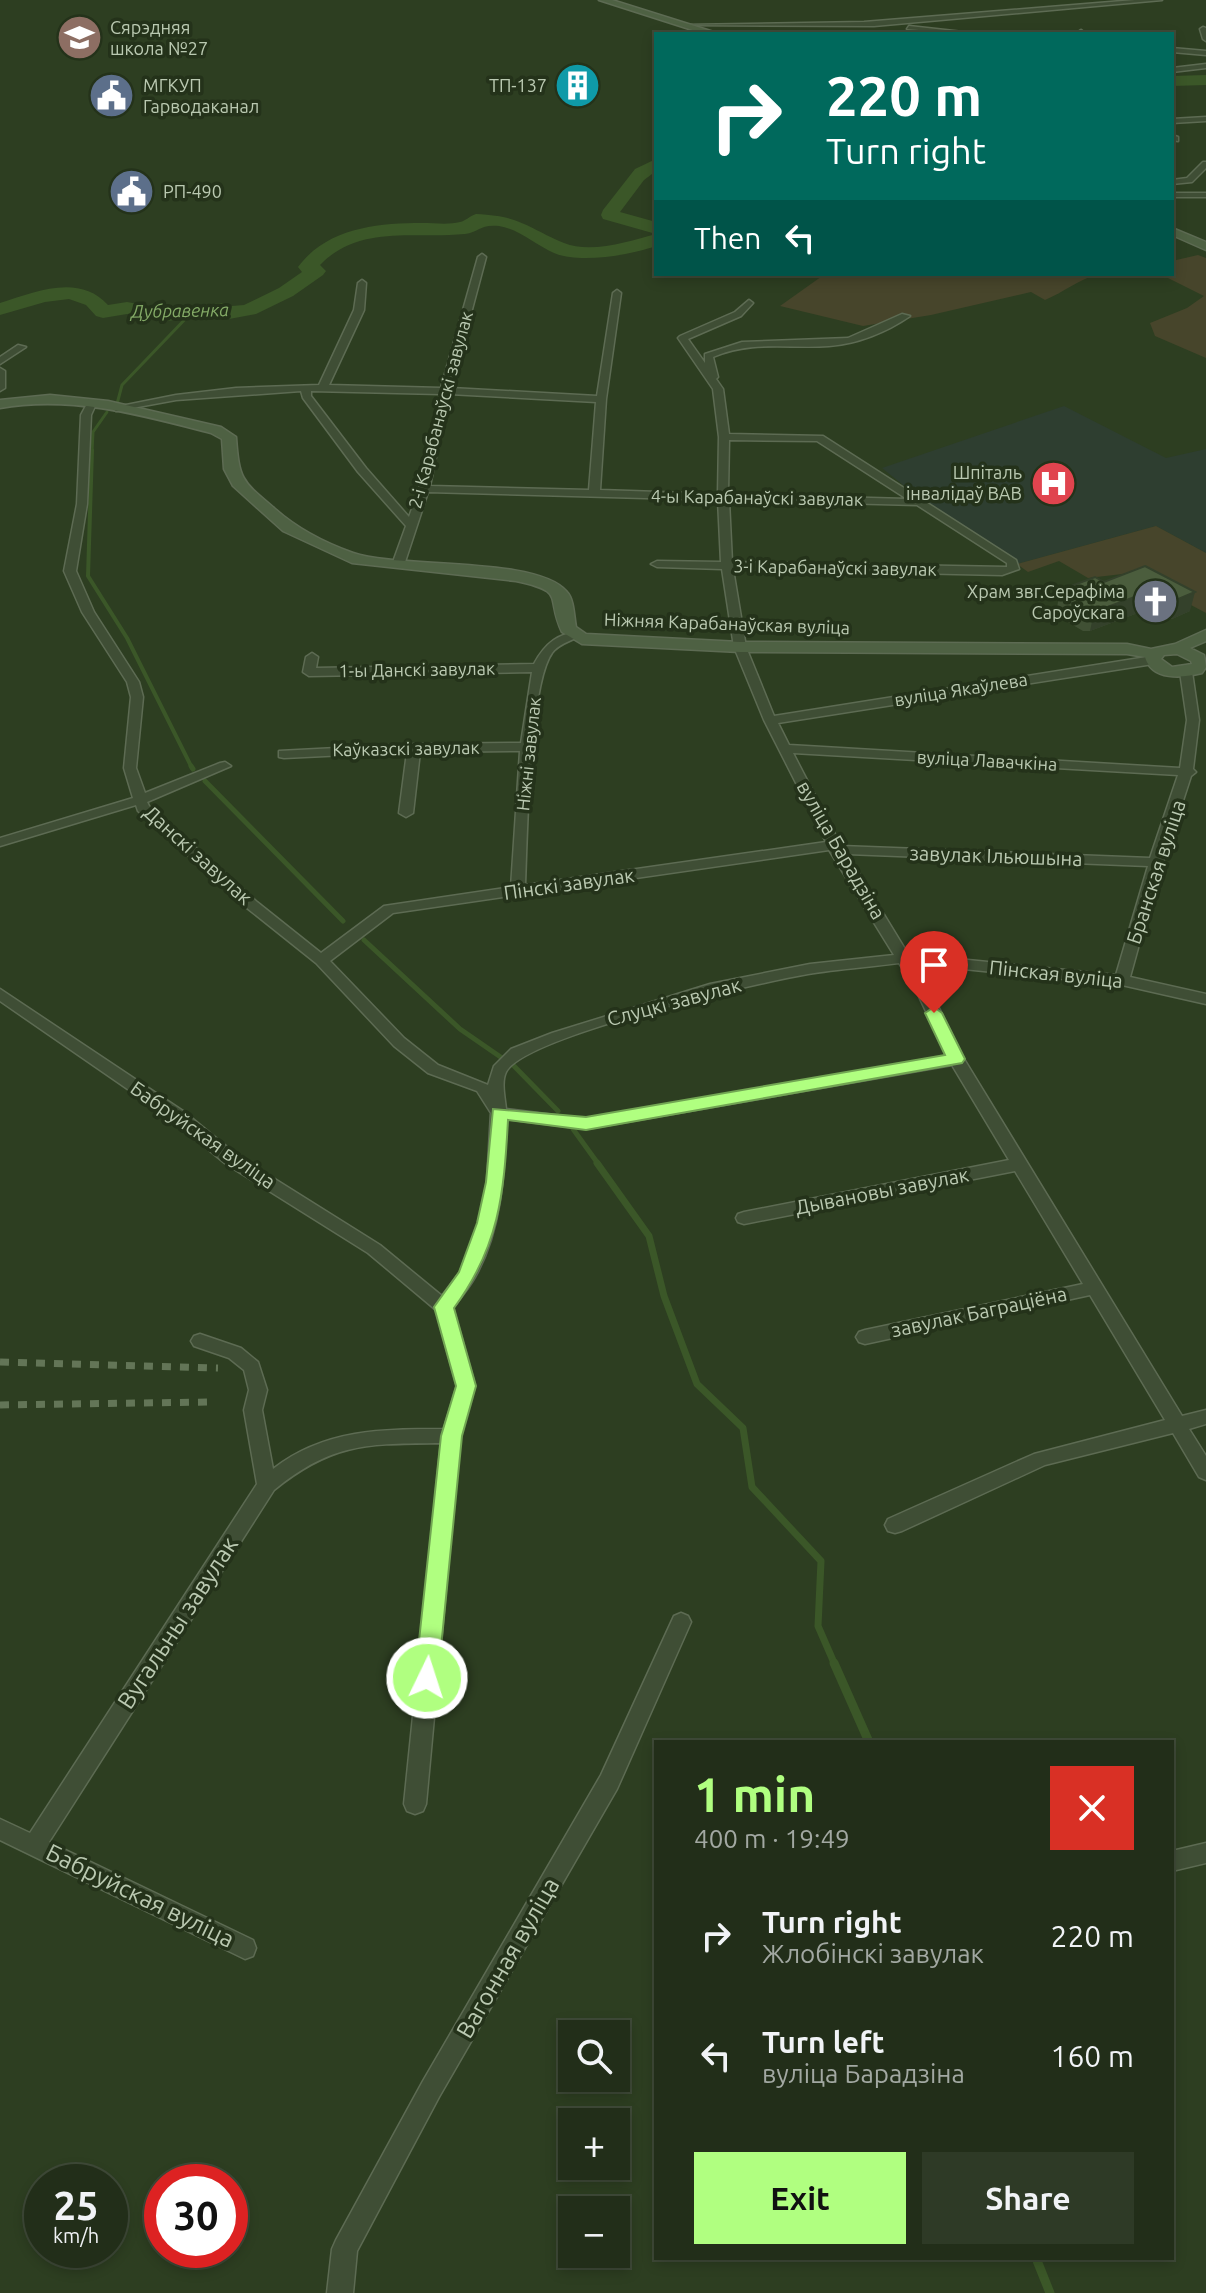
<!DOCTYPE html>
<meta charset="utf-8">
<style>
body{margin:0;font-family:Ubuntu,sans-serif;background:#2e3a26;color:#f1f3f6;height:100vh;display:flex;flex-direction:column;font-size:30px;white-space:nowrap}
*{box-sizing:border-box;margin:0}
p{font-size:26px;color:#a2a8a2}
.icon{flex:none;width:44px;height:44px;fill:none;stroke:currentColor;stroke-width:2;stroke-linecap:round;stroke-linejoin:round}
.map{position:relative;flex:1;overflow:hidden}
.details{position:absolute;left:654px;top:1740px;width:520px;height:520px;display:flex;flex-direction:column;background:#222e19;border-radius:0px;box-shadow:0 4px 12px #0003,0 0 0 2px #3f4a38}
.details>*{flex:none}
.guide{position:absolute;left:654px;top:32px;width:520px;height:244px;border-radius:0px;box-shadow:0 4px 12px #0003,0 0 0 2px #3f4a38;background:#00695c;color:#fff;overflow:hidden}
.fabs{position:absolute;left:558px;top:2020px;display:grid;gap:16px}
.fabs a{display:grid;place-items:center;width:72px;height:72px;border-radius:0px;background:#222e19;box-shadow:0 4px 12px #0003,0 0 0 2px #3f4a38;font-size:40px}
.speed{position:absolute;left:24px;top:2164px;display:flex;gap:16px;font-size:40px;font-weight:700;text-align:center}
.speed>*{display:grid;place-content:center;width:104px;height:104px;border-radius:50%;background:#222e19;box-shadow:0 4px 12px #0003,0 0 0 2px #3f4a38;line-height:1}
.speed small{font-size:20px;font-weight:400}
.speed .limit{border:12px solid #d22;background:#fff;color:#111}
.pin{position:absolute;display:grid;place-items:center;width:68px;height:68px;color:#fff;margin:-82px -34px;border-radius:50% 50% 50% 0;rotate:-45deg;box-shadow:0 0 8px #0007}
.pin .icon{rotate:45deg}
.me{position:absolute;width:88px;margin:-44px;rotate:4deg;stroke-linejoin:round;filter:drop-shadow(0 0 6px #0008)}
.turn{display:flex;align-items:center;gap:28px;height:168px;padding:0 40px;font-size:36px}
.turn .icon{width:104px;height:104px;stroke-width:2.5}
.turn b{display:block;font-size:56px;line-height:68px}
.then{display:flex;align-items:center;height:76px;padding:0 40px;background:#0003;gap:16px;font-size:30px}
.round{display:grid;place-items:center;flex:none;width:84px;height:84px;border-radius:0px;background:#2e3a26}
.overview{display:flex;align-items:center;justify-content:space-between;height:136px;padding:0 40px}
h1{font-size:48px;font-weight:600;line-height:60px;color:#b0ff80}
.cta{display:flex;gap:16px;margin-top:auto;padding:16px 40px}
.cta a{flex:1;height:92px;border-radius:0px;background:#b0ff80;color:#111;font-size:32px;font-weight:600;line-height:92px;text-align:center}
.cta a+a{background:#2e3a26;color:#f1f3f6}
ul{padding:0;list-style:none}
li{display:flex;align-items:center;gap:24px;height:120px;padding:0 40px}
li div{flex:1}
li b{display:block;font-size:30px}
li em{font-style:normal}
.map>svg:first-child{display:block}
.medical{fill:#2e3e30}
.green{fill:#47452b}
.lines{fill:none;stroke-linecap:round;stroke-linejoin:round}
.stream-far4{stroke:#3b5728;stroke-width:3}
.stream-far3{stroke:#3b5728;stroke-width:4}
.stream-far2{stroke:#3b5728;stroke-width:5}
.stream-far1{stroke:#3b5728;stroke-width:7}
.stream{stroke:#3b5728;stroke-width:9}
.river{fill:#3b5728;fill-rule:evenodd}
.street-casing{stroke:#5d6b53;stroke-width:3}
.secondary-casing{stroke:#5d6b53;stroke-width:3}
.street{fill:#3f4e35;fill-rule:evenodd}
.secondary{fill:#4e6143;fill-rule:evenodd}
.rail{stroke:#637557;stroke-width:7;stroke-dasharray:9 9;stroke-linecap:butt}
.wall{fill:#405034}
.shaded-wall{fill:#34412b}
.building{fill:#4b5d3d;stroke:#34412b;stroke-width:2}
.route{fill:#b0ff80;stroke:#72a653;stroke-width:2}
.labels{text-anchor:middle;stroke-width:7;stroke-linejoin:round;paint-order:stroke}
.far-poi-label{font-size:18px;fill:#bac9b1;stroke:#24321a;text-anchor:start}
.far-water-label{font-size:18px;font-style:italic;fill:#84ab67;stroke:#24321a}
.far-street-label{font-size:18px;fill:#bac9b1;stroke:#24321a}
.street-label{font-size:20px;fill:#bac9b1;stroke:#24321a}
.near-street-label{font-size:24px;fill:#bac9b1;stroke:#24321a}
</style>
<div class="map">
<svg width="1206" height="2293" viewBox="0 0 1206 2293">
<rect width="100%" height="100%" fill="#2d3e21"/>
<path class="medical" d="M1064 406 1166 458 1206 449V553L1156 526 1017 564 919 498 882 468Z"/>
<path class="green" d="M1198 255 1206 258V358L1155 336 1150 323 1187 308 1204 296 1160 274H1172V261Z
M825 274H1098C1078 280 1064 292 1045 300L1031 292 931 315 863 326 780 306Z
M1156 526 1206 553V613L1131 573 1088 578 1059 561 1028 572 1017 564Z"/>
<g class="lines">
<path class="stream-far4" d="M117 404 122 385 191 313
M92 452 93 432 107 412"/>
<path class="stream-far3" d="M92 450 88 576 127 638 192 768"/>
<path class="stream-far2" d="M191 766 193 769
M205 781 343 921
M364 940 460 1029 502 1058
M513 1065 558 1111
M573 1129 599 1165"/>
<path class="stream-far1" d="M597 1163 649 1236 664 1296 697 1384 743 1428 752 1487 821 1561 818 1626 835 1665"/>
<path class="stream" d="M834 1663 869 1742
M1036 2258 1050 2293"/>
<path class="river" d="M1206 75V85L1172 86V76Z
M656 159V171L644 180 620 212 656 222V234L603 219 601 215 603 210 635 169Z
M476 214C521 216 526 227 564 243 591 254 630 241 656 234V246C631 255 579 264 554 253 536 245 519 229 499 226 480 224 479 232 465 234 415 239 359 224 320 265L326 271 323 275 293 296 256 314 229 319 218 315 166 321 127 314 103 318 96 316 86 305 69 299 45 302 0 315V303C35 292 79 273 108 305L127 302 166 309 221 303 232 306 244 305 279 288 302 272 298 267C327 228 377 223 422 223 434 223 449 225 460 222 466 221 469 216 476 214Z"/>
<defs>
<path id="street" d="M1135 0H1162L874 26 686 25 864 22Z
M909 26 963 32 966 34 907 29Z
M1203 27 1206 28V41L1203 39 1200 29Z
M1081 30 1086 34H1079L1078 32Z
M1172 48 1206 51V55L1172 52Z
M1206 64V68L1172 72V68Z
M1206 117V121L1172 123V119Z
M1172 135 1178 137V141L1172 140Z
M1203 162H1206V168L1192 182 1172 184V180L1187 178Z
M1172 193H1206V197H1172Z
M482 254 486 257 451 388 597 396 613 293 617 290 621 293 606 399 600 490 718 494 719 437 713 389 678 338 680 336 735 312 749 300 753 303 741 316 688 339 705 363V354L742 342 848 338 902 314 910 316C887 332 857 344 829 346 789 349 751 340 713 357L718 377 716 379 723 389 729 434 823 436 1016 560 1019 569 1002 575 733 569 746 647 774 716 1153 656 1159 660 1153 664 778 723 789 745 1180 768 1187 720 1180 672 1186 668 1192 672 1199 720 1193 769 1196 772 1191 776 1154 890 1130 977 1206 994V1004L1122 985 914 964 930 990 964 1059 1182 1416 1206 1410V1424L1189 1429 1206 1456V1480L1199 1477 1173 1433 1045 1465 902 1531 895 1533 888 1531 885 1525 888 1519 1034 1454 1165 1420 1090 1295 865 1344 859 1342 856 1337 859 1332 865 1330 1083 1284 1015 1171 744 1224 738 1222 736 1218 738 1214 744 1212 1009 1160 952 1065 586 1129 507 1119C504 1172 502 1230 475 1277 469 1288 460 1298 453 1308L475 1386 460 1436 426 1804 423 1811 415 1814 407 1811 404 1804 441 1443C368 1444 333 1442 274 1490L49 1842 253 1940 256 1948 253 1956 245 1959 0 1840V1819L30 1833 257 1484 244 1410 249 1390 244 1370 229 1358 194 1346 191 1341 194 1336 200 1334 241 1348 258 1362 267 1390 262 1410 273 1469C324 1429 383 1429 444 1429L457 1386 436 1310 368 1253 226 1164 171 1119 0 1001V989L183 1111 238 1156 380 1245 442 1296 460 1272 479 1223 487 1182 491 1113 477 1091 428 1073 394 1046 316 963 247 908 138 811 136 805 0 846V838L133 798 124 768 131 697 127 682 82 612 64 571 77 504 81 415 88 402 91 401 96 404 91 415 87 504 76 571 94 612 139 682 143 697 136 768 145 793 220 763 225 762 231 766 147 802 149 806 257 902 321 953 384 906 511 887 520 751 420 752 413 813 406 817 399 813 407 752 284 758 279 757V751L414 744 521 743 532 672 309 676 303 672 306 657 312 653 318 657 316 668 534 664C543 647 557 632 578 633V637C570 641 557 645 552 653 529 685 527 840 525 885L826 842 764 720 734 647 722 569 657 567 651 564 657 561 721 562 718 500 428 492 405 562 399 565 393 562 406 526 358 472 303 398 301 391 176 400 116 411 111 408 176 395 236 388 319 385 354 310 358 283 362 280 366 283 364 310 329 385 441 388 478 257ZM311 391 440 394 419 489 409 517 366 468 311 396ZM449 394 596 402 589 490 430 486ZM729 440 817 441 907 499 728 494ZM729 500 917 505 1007 563V567L732 562ZM793 753 1178 775 1150 858 841 846ZM829 850 894 955 810 964 710 984 552 1033 511 1049 494 1066 488 1085 438 1065 404 1038 330 961 393 913ZM847 854 1148 866 1116 975 908 954ZM899 963 916 990 947 1056 586 1119 506 1109C505 1098 501 1082 506 1072 524 1036 761 982 808 974 838 969 869 967 899 963Z
M18 345 26 347 0 364V357Z
M0 368 5 371V388L0 391Z
M681 1613 688 1616 691 1622 617 1789 439 2097 357 2251 353 2293H327L332 2249 336 2240 423 2081 601 1775 674 1616Z
M1206 1843V1863L1172 1871V1851Z"/>
<path id="secondary" d="M599 0H612L720 34H705Z
M1172 228 1206 242V250L1172 235Z
M50 395 108 401 221 427 236 437C239 480 242 481 274 508 296 528 325 543 353 553 400 569 538 556 567 592 574 599 574 617 576 627L586 634 740 642 1127 644 1151 649 1175 644 1206 630V641L1190 648 1204 655 1206 667 1202 673C1182 678 1152 681 1145 657L1127 654 740 652 582 644 562 632C545 596 567 592 516 581L352 563 283 531 233 486 224 469 222 439 211 433C142 415 71 395 0 408V400ZM1177 654 1191 661 1192 664 1172 667 1161 659 1164 655Z"/>
</defs>
<use href="#street" class="street-casing"/>
<use href="#secondary" class="secondary-casing"/>
<use href="#street" class="street"/>
<use href="#secondary" class="secondary"/>
<path class="rail" d="M0 1362 218 1368
M0 1405 213 1402"/>
</g>
<path class="wall" d="M1145 566 1190 611 1172 619 1151 608 1090 631H1083L1056 615 1059 595 1070 591 1071 586 1104 582Z"/>
<path class="shaded-wall" d="M1156 589 1151 608 1090 631 1094 612Z
M1195 592 1190 611 1172 619 1176 600Z"/>
<path class="building" d="M1145 566 1195 592 1176 600 1156 589 1094 612H1086L1059 595 1076 589 1071 586 1095 577 1104 582Z"/>
<path class="route" d="M934 1007 942 1013 965 1059 962 1063 586 1130 508 1120C504 1194 499 1247 454 1308L476 1386 462 1436 438 1678 435 1685 427 1688 418 1685 415 1678 441 1436 456 1386 434 1307 459 1272 477 1223 486 1182 493 1109 586 1117 945 1055 925 1013Z"/>
<defs>
<symbol id="school-disc" viewBox="-11 -11 22 22"><circle r="9.5" fill="#8d6e63" stroke="#24321a"/><path d="M0-5L7-2L0 1L-7-2ZM-4 1L0 2.5L4 1V4Q0 6-4 4Z" fill="#fff"/></symbol>
<symbol id="building-disc" viewBox="-11 -11 22 22"><circle r="9.5" fill="#0f9aa8" stroke="#24321a"/><path d="M-4-6H4V6H1V3H-1V6H-4ZM-2.5-4.3h1.7v1.8h-1.7ZM.8-4.3h1.7v1.8H.8ZM-2.5-1h1.7V.8h-1.7ZM.8-1h1.7V.8H.8Z" fill="#fff"/></symbol>
<symbol id="civic-disc" viewBox="-11 -11 22 22"><circle r="9.5" fill="#5c6f8a" stroke="#24321a"/><path d="M-.6-6.5H3V-4.5H.6V-3L4-1V1h2V6H-6V1h2V-1L-.6-3ZM-1.2 2.5V6h2.4V2.5Z" fill="#fff"/></symbol>
<symbol id="hospital-disc" viewBox="-11 -11 22 22"><circle r="9.5" fill="#e0444e" stroke="#24321a"/><path d="M-5-5h3v3.5h4V-5h3V5h-3V1.5h-4V5h-3Z" fill="#fff"/></symbol>
<symbol id="church-disc" viewBox="-11 -11 22 22"><circle r="9.5" fill="#6b7280" stroke="#24321a"/><path d="M-1.2-6h2.4v3.5h3.3v2.4h-3.3V6h-2.4V-.1h-3.3v-2.4h3.3Z" fill="#fff"/></symbol>
</defs>
<g fill-rule="evenodd">
<use href="#school-disc" x="54" y="12" width="51" height="51"/>
<use href="#building-disc" x="552" y="60" width="51" height="51"/>
<use href="#civic-disc" x="86" y="70" width="51" height="51"/>
<use href="#civic-disc" x="106" y="166" width="51" height="51"/>
<use href="#hospital-disc" x="1028" y="458" width="51" height="51"/>
<use href="#church-disc" x="1130" y="576" width="51" height="51"/>
</g>
<g class="labels">
<g class="far-poi-label">
<text x="110" y="34">Сярэдняя<tspan x="110" dy="21">школа №27</tspan></text>
<text x="143" y="92">МГКУП<tspan x="143" dy="21">Гарводаканал</tspan></text>
<text x="547" y="92" text-anchor="end">ТП-137</text>
<text x="163" y="198">РП-490</text>
<text x="1022" y="479" text-anchor="end">Шпіталь<tspan x="1022" dy="21">інвалідаў ВАВ</tspan></text>
<text x="1125" y="598" text-anchor="end">Храм звг.Серафіма<tspan x="1125" dy="21">Сароўскага</tspan></text>
</g>
<g class="far-water-label">
<text transform="translate(180 311) rotate(-1)" y="6">Дубравенка</text>
</g>
<g class="far-street-label">
<text transform="translate(441 410) rotate(-75)" y="6">2-і Карабанаўскі завулак</text>
<text transform="translate(757 498) rotate(1)" y="6">4-ы Карабанаўскі завулак</text>
<text transform="translate(835 568) rotate(1)" y="6">3-і Карабанаўскі завулак</text>
<text transform="translate(727 624) rotate(2)" y="6">Ніжняя Карабанаўская вуліца</text>
<text transform="translate(417 670) rotate(-1)" y="6">1-ы Данскі завулак</text>
<text transform="translate(961 690) rotate(-9)" y="6">вуліца Якаўлева</text>
<text transform="translate(406 749) rotate(-1)" y="6">Каўказскі завулак</text>
<text transform="translate(529 754) rotate(-84)" y="6">Ніжні завулак</text>
<text transform="translate(987 761) rotate(3)" y="6">вуліца Лавачкіна</text>
</g>
<g class="street-label">
<text transform="translate(841 850) rotate(60)" y="7">вуліца Барадзіна</text>
<text transform="translate(198 855) rotate(42)" y="7">Данскі завулак</text>
<text transform="translate(996 856) rotate(2)" y="7">завулак Ільюшына</text>
<text transform="translate(1156 872) rotate(-72)" y="7">Бранская вуліца</text>
<text transform="translate(569 884) rotate(-8)" y="7">Пінскі завулак</text>
<text transform="translate(1056 974) rotate(6)" y="7">Пінская вуліца</text>
<text transform="translate(674 1002) rotate(-15)" y="7">Слуцкі завулак</text>
<text transform="translate(203 1135) rotate(35)" y="7">Бабруйская вуліца</text>
<text transform="translate(882 1191) rotate(-11)" y="7">Дывановы завулак</text>
<text transform="translate(979 1312) rotate(-12)" y="7">завулак Баграціёна</text>
</g>
<g class="near-street-label">
<text transform="translate(178 1623) rotate(-57)" y="8">Вугальны завулак</text>
<text transform="translate(140 1896) rotate(26)" y="8">Бабруйская вуліца</text>
<text transform="translate(508 1958) rotate(-60)" y="8">Вагонная вуліца</text>
</g>
</g>
</svg>
<div class="fabs">
<a><svg class="icon" aria-label="search" viewBox="0 0 24 24"><circle cx="10" cy="10" r="6"/><path d="M15 15l6 6"/></svg></a>
<a>+</a>
<a>−</a>
</div>
<div class="speed"><div>25<small>km/h</small></div><div class="limit">30</div></div>
<div class="pin" style="left:934px;top:1013px;background:#d93025"><svg class="icon" aria-label="arrive" viewBox="0 0 24 24"><path d="M6 21V4h12l-3 4 3 4H6"/></svg></div>
<svg class="me" style="left:427px;top:1678px" viewBox="-20 -20 40 40"><circle r="17" fill="#b0ff80" stroke="#fff" stroke-width="3"/><path d="M0-11L8 9 0 5-8 9z" fill="#fff"/></svg>
<div class="guide">
<div class="turn"><svg class="icon" aria-label="right" viewBox="0 0 24 24"><path d="M7 20v-9h11M14 6l5 5-5 5"/></svg><div><b>220 m</b>Turn right</div></div>
<div class="then">Then<svg class="icon" aria-label="left" viewBox="0 0 24 24"><path d="M17 20v-9H6M10 6l-5 5 5 5"/></svg></div>
</div>
<section class="details">
<div class="overview"><div><h1>1 min</h1><p>400 m · 19:49</p></div><a class="round" style="background:#d93025;color:#fff"><svg class="icon" aria-label="close" viewBox="0 0 24 24"><path d="M6 6l12 12M18 6L6 18"/></svg></a></div>
<ul>
<li><svg class="icon" aria-label="right" viewBox="0 0 24 24"><path d="M7 20v-9h11M14 6l5 5-5 5"/></svg><div><b>Turn right</b><p>Жлобінскі завулак</p></div><em>220 m</em></li>
<li><svg class="icon" aria-label="left" viewBox="0 0 24 24"><path d="M17 20v-9H6M10 6l-5 5 5 5"/></svg><div><b>Turn left</b><p>вуліца Барадзіна</p></div><em>160 m</em></li>
</ul>
<div class="cta"><a>Exit</a><a>Share</a></div>
</section>
</div>
